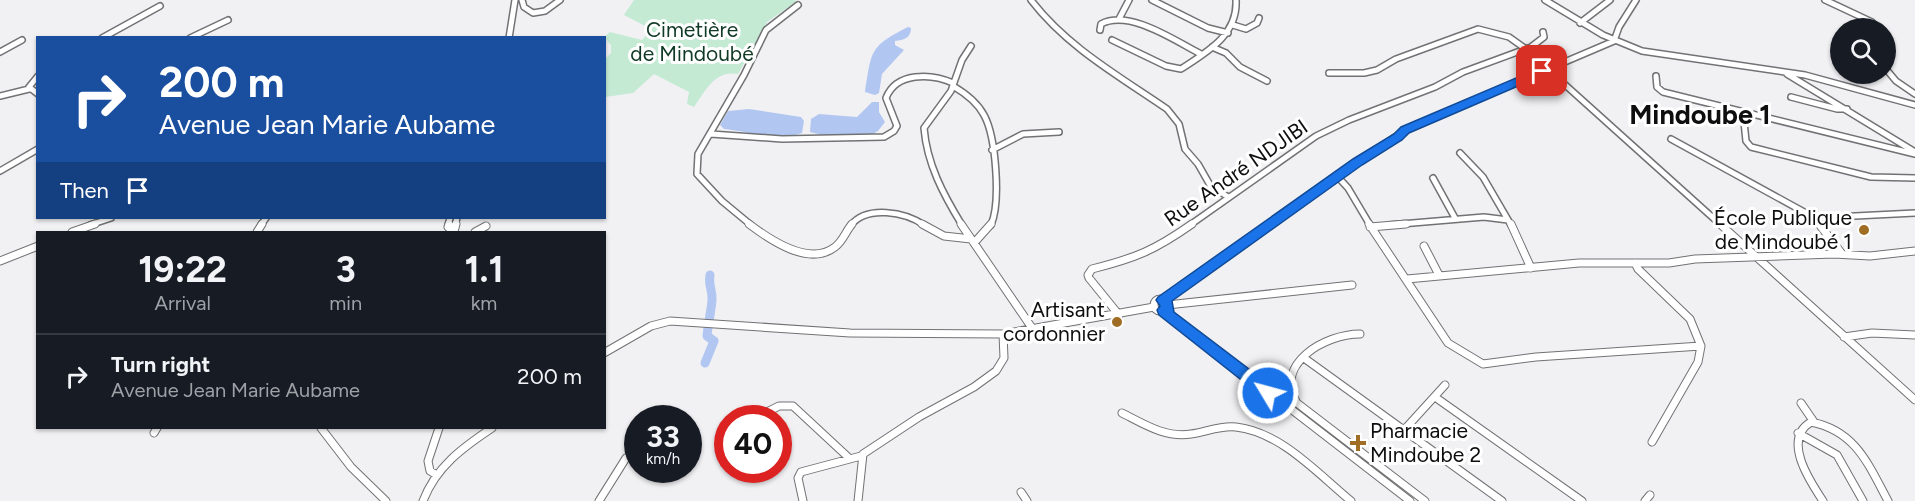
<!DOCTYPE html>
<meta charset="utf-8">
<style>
body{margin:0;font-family:Figtree,sans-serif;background:#242831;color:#f1f3f6;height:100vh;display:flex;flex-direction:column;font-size:22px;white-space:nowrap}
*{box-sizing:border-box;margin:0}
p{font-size:20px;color:#9ea1a6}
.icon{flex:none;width:33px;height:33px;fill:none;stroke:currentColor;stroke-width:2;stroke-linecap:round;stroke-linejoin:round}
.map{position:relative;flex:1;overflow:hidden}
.drawer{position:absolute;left:36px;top:231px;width:570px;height:198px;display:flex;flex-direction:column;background:#171b24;border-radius:0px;box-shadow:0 2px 4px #0004}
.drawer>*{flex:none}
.hud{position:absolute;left:36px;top:36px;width:570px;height:183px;border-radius:0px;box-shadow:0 2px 4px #0004;background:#1a4fa0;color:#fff;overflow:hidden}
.buttons{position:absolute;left:1830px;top:18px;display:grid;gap:12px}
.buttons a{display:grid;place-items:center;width:66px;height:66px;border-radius:50%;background:#171b24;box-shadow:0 2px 4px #0004;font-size:30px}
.speed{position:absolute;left:624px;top:405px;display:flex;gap:12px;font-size:30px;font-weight:700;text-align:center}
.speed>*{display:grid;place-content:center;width:78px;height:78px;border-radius:50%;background:#171b24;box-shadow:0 2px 4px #0004;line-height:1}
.speed small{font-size:15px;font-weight:400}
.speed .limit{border:9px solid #d22;background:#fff;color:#111}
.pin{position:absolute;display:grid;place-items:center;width:51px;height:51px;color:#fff;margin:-26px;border-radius:12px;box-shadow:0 3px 9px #0006}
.me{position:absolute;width:66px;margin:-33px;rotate:307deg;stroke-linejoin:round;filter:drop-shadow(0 0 4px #0008)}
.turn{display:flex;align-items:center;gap:21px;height:126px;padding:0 24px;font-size:27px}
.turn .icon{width:78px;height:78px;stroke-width:2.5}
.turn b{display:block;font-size:42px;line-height:51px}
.then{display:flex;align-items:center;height:57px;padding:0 24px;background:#0003;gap:12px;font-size:22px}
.eta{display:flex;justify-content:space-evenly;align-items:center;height:102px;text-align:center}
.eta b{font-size:36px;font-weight:700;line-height:42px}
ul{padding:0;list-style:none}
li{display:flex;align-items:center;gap:18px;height:84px;padding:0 24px;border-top:2px solid #363941}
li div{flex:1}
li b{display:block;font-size:22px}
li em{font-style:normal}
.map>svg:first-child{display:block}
.green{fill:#c4ead4}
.water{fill:#b1c7f2}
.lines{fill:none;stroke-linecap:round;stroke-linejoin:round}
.river{stroke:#b1c7f2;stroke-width:9}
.minor-far1-casing{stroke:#717274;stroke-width:8}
.minor-casing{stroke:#717274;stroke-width:9}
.minor-far1{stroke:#fff;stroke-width:5}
.minor{stroke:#fff;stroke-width:7}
.route{fill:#1a73e8;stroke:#114b97;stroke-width:1.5}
.poi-dot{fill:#a06d24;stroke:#fff;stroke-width:2}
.labels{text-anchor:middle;stroke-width:6;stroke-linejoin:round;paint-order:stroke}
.park-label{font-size:21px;fill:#103926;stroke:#fff}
.street-label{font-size:21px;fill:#0e0e0f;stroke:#fff}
.poi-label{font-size:21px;fill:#0e0e0f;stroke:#fff;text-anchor:end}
.district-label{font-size:27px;font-weight:bold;fill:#0e0e0f;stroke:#fff}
</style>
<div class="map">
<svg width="1915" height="501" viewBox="0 0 1915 501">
<rect width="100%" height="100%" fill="#f1f1f4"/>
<path class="green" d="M634 0H794L797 1 767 22 738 74C715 70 706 90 694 107L687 104 689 92 654 74 633 93 605 97V59L611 53V45L604 37 610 32 642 40 651 29 624 15Z"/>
<path class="water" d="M908 27 911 28C911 38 904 40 895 41V45L904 50 882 74 879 93 875 95 865 92C872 50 869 47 908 27Z
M872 102H879V112L885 122 878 131 871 135H822L810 132 811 119 819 114 857 117Z
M749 109 801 117 804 121 802 133C779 142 747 131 724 129L720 125 728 111Z"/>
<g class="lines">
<path class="river" d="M705 363 714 341 707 336C708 324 711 312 712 300 713 291 708 286 710 275"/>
<defs>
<path id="minor-far1" d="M522 0 524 7 533 13 545 11 560 0
M1031 0C1067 47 1119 76 1167 109L1179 124 1185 149 1198 164 1210 185 1228 197
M1152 0 1208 28 1228 33
M1545 0 1603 35 1642 51 1805 75 1915 105
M1825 0 1872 22 1875 28
M1119 19 1129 0
M1580 23 1610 0
M1233 25 1246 29 1257 23 1259 18
M1100 30 1101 24C1130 9 1175 41 1201 54
M102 38 160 6
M190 38 228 20
M509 38 515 0
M1112 40 1166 66 1181 69C1207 52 1238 35 1236 0
M1614 41 1619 27 1636 0
M1212 47 1226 53 1240 67 1267 81
M0 52 22 40
M1886 69 1896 81 1915 94
M1543 71 1552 73 1721 225
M1329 73H1364L1377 70 1396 59 1478 29 1509 37 1551 67
M1787 74 1915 152
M38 76 29 87 38 94
M1656 76 1657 87 1663 92 1915 154
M953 86C965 93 977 102 984 115 996 137 1001 202 991 225
M0 96 29 89
M1791 97 1837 109H1847
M1743 112 1746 141 1751 147 1871 177 1915 178
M711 134 782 139 884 137 894 131 897 126 886 98C896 72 931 73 953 83
M1671 139 1815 218 1821 225
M992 150 1023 134 1059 132
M1460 153 1483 177 1511 225
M0 171 38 149
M1337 176 1348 188 1370 225
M1433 178 1455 218
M1815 218 1915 213
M90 225 111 218
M261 225 266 218
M448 225 450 218
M455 225 457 218
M751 225 722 201 697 174 698 154 744 75 766 30 798 5
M851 225C867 205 905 212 924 225
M962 225C943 194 927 164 924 128L951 91 962 60 971 46
M1190 225 1316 136 1349 120 1435 87 1463 72 1531 47 1544 37 1543 32
M1268 225 1405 130 1614 41
M1389 225 1484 217 1508 220"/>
<path id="minor" d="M449 224 448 227 454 232
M749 224C770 240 809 267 835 247 843 241 846 231 852 224
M922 224 944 236 971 239
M961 224 1032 328
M1369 224 1448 343 1483 364 1536 357 1701 346
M1511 224 1531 268
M1720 224 1915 400
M1819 224 1842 254
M1370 227 1406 224
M72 232 95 224
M257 232 262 224
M454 232 456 224
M475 232 486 226
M974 243 991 224
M1424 246 1439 275
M0 261 38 246
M1635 263 1638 269 1690 319 1701 346 1698 362 1652 442
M1407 279 1579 263H1669L1695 259 1834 254 1870 256 1915 251
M1154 305a6 6 0 1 1 12 0a6 6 0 1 1-12 0Z
M1163 300 1270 224
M1167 305 1352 285
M1164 311 1410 501
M1119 315 1089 278 1088 275 1092 269C1136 258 1155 250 1192 224
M1360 334C1325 334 1273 364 1297 403L1425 501
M1844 337 1872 333 1915 335
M604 353 651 326 670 321 850 333 1003 334 1154 307
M1304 358 1502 501
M1435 397 1582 501
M1801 403 1814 422
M767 412 779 406H793L849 458
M1122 413C1144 424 1165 438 1191 434 1206 432 1221 425 1236 427 1281 432 1318 474 1351 501
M321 428 351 467 386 501
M1404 430 1445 385
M154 433 157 428
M1798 433 1837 455 1863 501
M435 474 430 471 428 461 439 428
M1021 492 1027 501
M423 501C436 467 462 448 492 428
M599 501 626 458
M803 501 798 478 801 472 861 456
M858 501 863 454 919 417 974 387 996 371 1004 358 1003 334
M1645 501 1650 495
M1823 501C1809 480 1782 439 1811 422 1856 431 1868 464 1888 501"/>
</defs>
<use href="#minor-far1" class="minor-far1-casing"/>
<use href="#minor" class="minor-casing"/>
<use href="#minor-far1" class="minor-far1"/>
<use href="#minor" class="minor"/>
</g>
<path class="route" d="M1542 67 1546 68V74L1409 133 1402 140 1362 165 1172 301 1174 312 1274 388 1276 393 1274 397 1268 399 1263 397 1159 315 1157 310 1160 306 1156 300 1158 297 1353 159 1394 134 1401 127Z"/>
<g class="poi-dot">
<circle cx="1864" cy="230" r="6"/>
<circle cx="1117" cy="322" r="6"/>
<path d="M1355 434h6v6h6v6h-6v6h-6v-6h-6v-6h6z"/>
</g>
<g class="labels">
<g class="park-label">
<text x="692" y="37">Cimetière<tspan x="692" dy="24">de Mindoubé</tspan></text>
</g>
<g class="street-label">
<text transform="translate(1236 173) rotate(-35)" y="7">Rue André NDJIBI</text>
</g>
<g class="poi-label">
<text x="1852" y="225">École Publique<tspan x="1852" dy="24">de Mindoubé 1</tspan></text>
<text x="1105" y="317">Artisant<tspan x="1105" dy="24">cordonnier</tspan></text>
<text x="1370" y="438" text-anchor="start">Pharmacie<tspan x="1370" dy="24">Mindoube 2</tspan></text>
</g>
<g class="district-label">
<text x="1700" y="124">Mindoube 1</text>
</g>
</g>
</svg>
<div class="buttons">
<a><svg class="icon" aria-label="search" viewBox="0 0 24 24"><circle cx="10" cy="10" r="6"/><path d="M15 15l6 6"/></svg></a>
</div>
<div class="speed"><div>33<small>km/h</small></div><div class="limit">40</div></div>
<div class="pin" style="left:1542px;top:71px;background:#d93025"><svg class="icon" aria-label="arrive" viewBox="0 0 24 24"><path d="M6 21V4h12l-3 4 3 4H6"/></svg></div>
<svg class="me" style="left:1268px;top:393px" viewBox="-20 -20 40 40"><circle r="17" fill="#1a73e8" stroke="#fff" stroke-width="3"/><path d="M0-11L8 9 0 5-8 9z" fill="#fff"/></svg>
<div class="hud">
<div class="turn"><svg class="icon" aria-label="right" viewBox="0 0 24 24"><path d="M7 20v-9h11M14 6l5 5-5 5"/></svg><div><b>200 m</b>Avenue Jean Marie Aubame</div></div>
<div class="then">Then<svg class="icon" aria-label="arrive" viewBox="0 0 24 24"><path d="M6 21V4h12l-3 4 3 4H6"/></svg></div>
</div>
<section class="drawer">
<div class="eta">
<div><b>19:22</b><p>Arrival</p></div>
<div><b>3</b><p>min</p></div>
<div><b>1.1</b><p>km</p></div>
</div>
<ul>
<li><svg class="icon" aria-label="right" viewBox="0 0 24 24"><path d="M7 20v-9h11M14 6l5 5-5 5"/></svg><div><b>Turn right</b><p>Avenue Jean Marie Aubame</p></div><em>200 m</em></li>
</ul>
</section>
</div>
